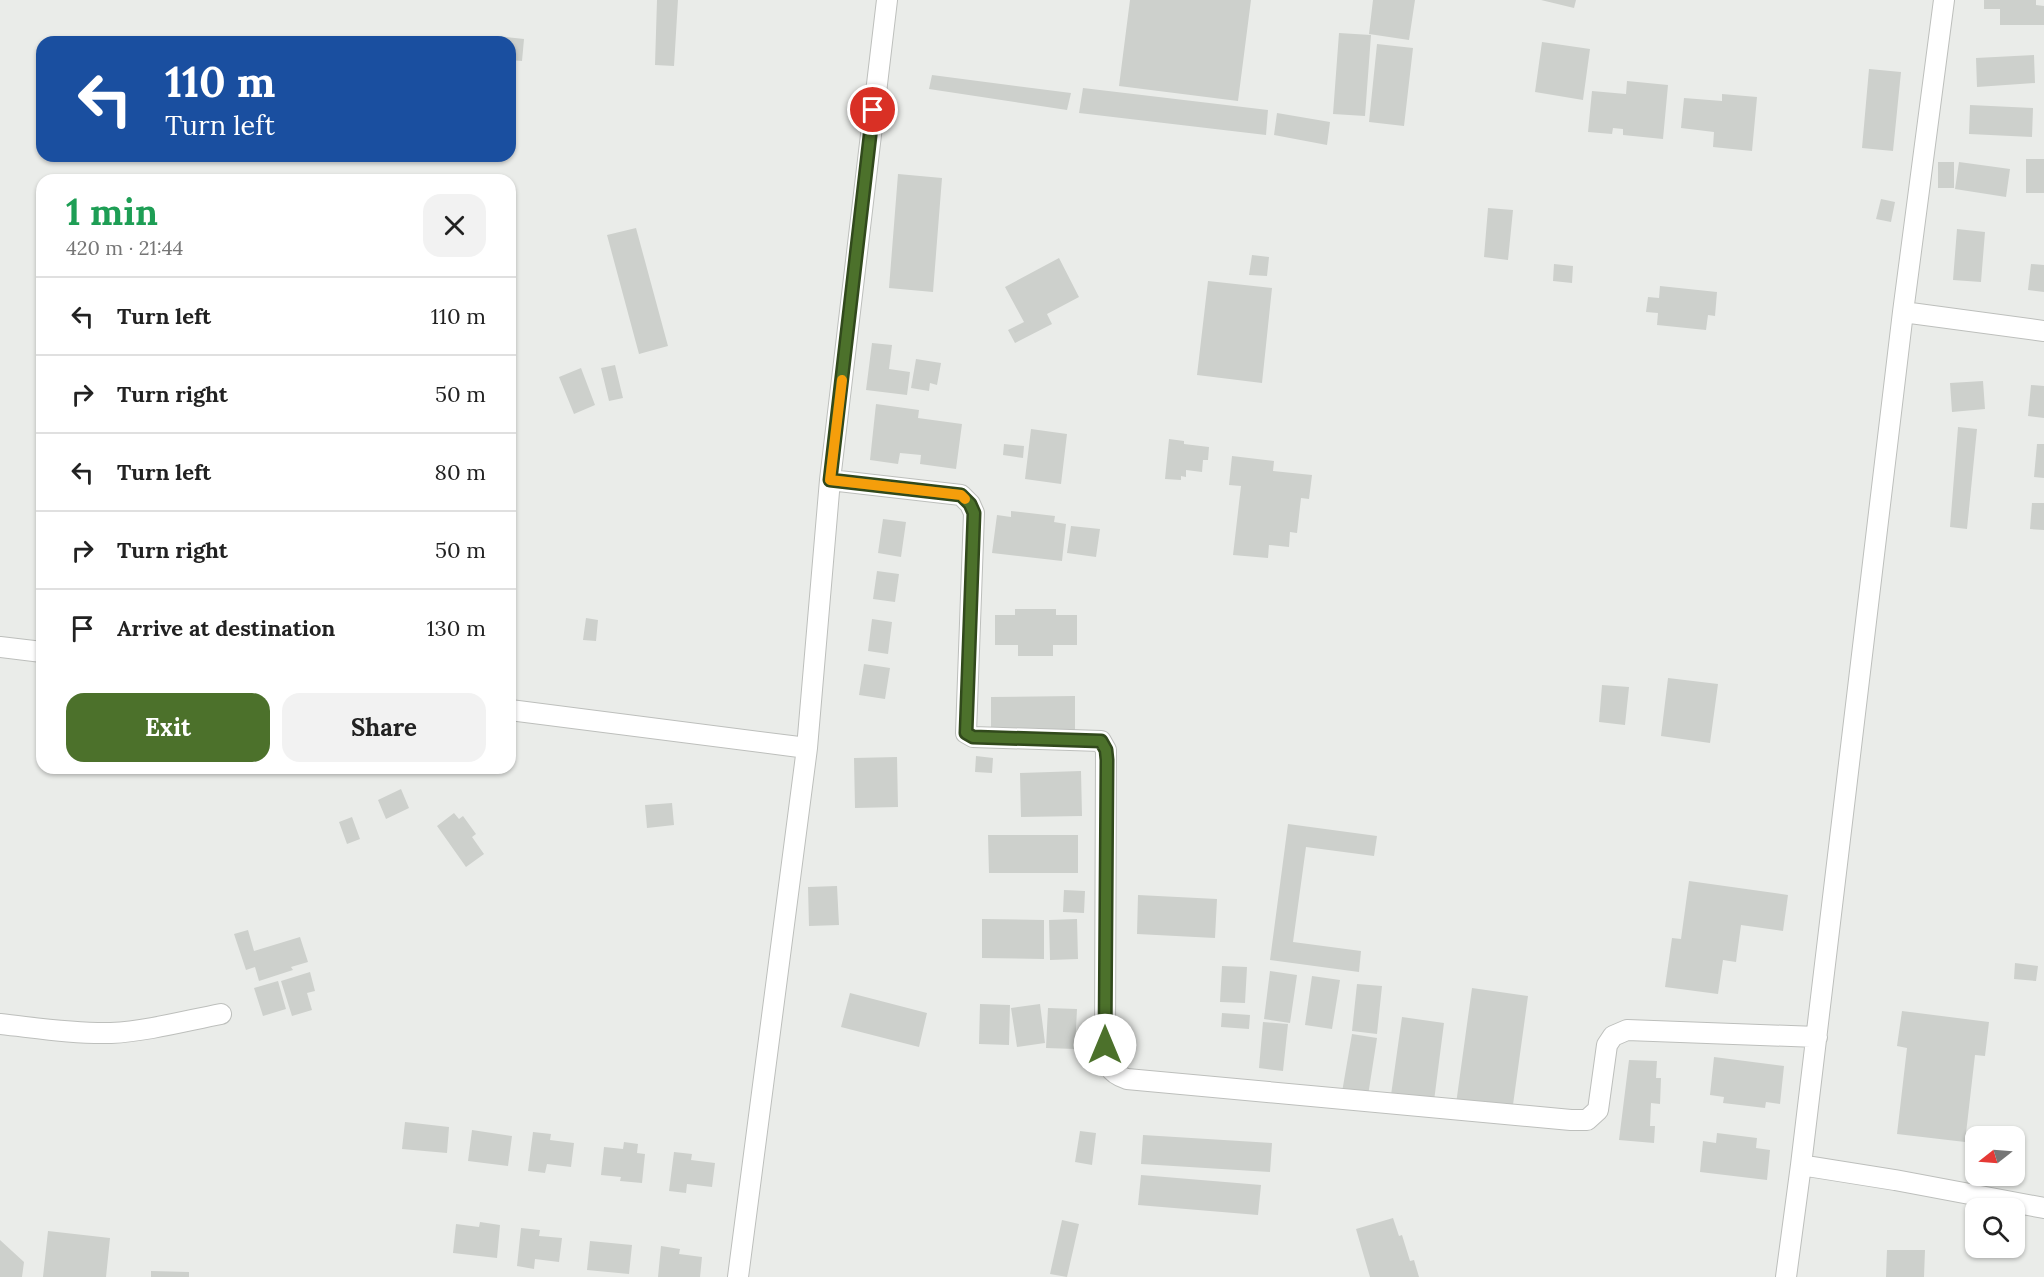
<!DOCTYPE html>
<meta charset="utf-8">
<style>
body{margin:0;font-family:Lora,serif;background:#f2f2f2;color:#222;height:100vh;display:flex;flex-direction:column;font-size:22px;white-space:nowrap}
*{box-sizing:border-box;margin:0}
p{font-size:20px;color:#767676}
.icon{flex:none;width:33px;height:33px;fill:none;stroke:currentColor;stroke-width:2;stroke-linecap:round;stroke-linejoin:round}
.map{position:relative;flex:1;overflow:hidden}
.panel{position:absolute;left:36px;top:174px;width:480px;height:600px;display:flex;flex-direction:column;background:#fff;border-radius:18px;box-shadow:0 2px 4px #0004}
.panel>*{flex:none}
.banner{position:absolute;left:36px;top:36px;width:480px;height:126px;border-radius:18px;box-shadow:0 2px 4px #0004;background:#1a4fa0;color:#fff;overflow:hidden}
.needle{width:39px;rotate:253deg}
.tools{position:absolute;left:1965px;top:1126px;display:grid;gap:12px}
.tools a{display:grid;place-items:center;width:60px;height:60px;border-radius:12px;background:#fff;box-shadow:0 2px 4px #0004;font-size:30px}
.pin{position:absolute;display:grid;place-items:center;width:51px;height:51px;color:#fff;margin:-26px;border:3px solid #fff;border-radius:50%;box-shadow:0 2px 6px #0007}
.me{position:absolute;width:66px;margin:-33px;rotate:0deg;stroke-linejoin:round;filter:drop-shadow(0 0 4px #0008)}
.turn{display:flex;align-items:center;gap:21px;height:126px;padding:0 30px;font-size:27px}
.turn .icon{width:78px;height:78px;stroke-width:2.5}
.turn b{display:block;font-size:42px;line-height:51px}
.round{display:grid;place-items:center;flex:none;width:63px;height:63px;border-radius:18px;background:#f2f2f2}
.head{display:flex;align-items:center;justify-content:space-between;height:102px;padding:0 30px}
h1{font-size:36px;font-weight:700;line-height:45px;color:#1e9e55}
.cta{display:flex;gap:12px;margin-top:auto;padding:12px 30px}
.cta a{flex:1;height:69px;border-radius:18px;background:#4c712b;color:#fff;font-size:24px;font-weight:700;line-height:69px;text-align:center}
.cta a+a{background:#f2f2f2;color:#222}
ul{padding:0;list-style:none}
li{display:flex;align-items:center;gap:18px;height:78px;padding:0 30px;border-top:2px solid #e0e0e0}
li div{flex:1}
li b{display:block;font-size:22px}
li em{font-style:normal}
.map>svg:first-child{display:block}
.building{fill:#cdd0cc}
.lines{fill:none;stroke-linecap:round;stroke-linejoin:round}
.minor-casing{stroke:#bdbfbc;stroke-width:22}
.minor{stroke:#fff;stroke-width:20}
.route-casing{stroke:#31491c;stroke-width:15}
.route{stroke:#4c712b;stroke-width:10}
.slow{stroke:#f59e0b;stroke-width:10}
</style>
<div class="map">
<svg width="2044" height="1277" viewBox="0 0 2044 1277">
<rect width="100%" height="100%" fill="#eaece9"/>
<path class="building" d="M657 0H678L674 66 655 65Z
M1130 0H1251L1238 101 1119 86Z
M1373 0H1415L1409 40 1369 34Z
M1541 0H1576L1574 8Z
M1984 0H2036V5L2044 6V25H2000V9H1984Z
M1339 33 1371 35 1365 116 1333 114Z
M497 36 524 39 522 61 510 60V42H497Z
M1542 42 1590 49 1583 100 1535 92Z
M1377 44 1413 48 1404 126 1369 122Z
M2034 55 2035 83 1977 87 1976 58Z
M1869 69 1901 72 1893 151 1862 148Z
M932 75 1071 93 1067 110 929 89Z
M1627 81 1668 85 1663 139 1623 135V129L1613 128 1612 134 1588 132 1592 91 1626 94Z
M1083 88 1268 110 1266 135 1079 113Z
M1722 94 1757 97 1752 151 1713 147 1714 132 1681 128 1684 98 1722 101Z
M1970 105 2033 108 2032 137 1969 134Z
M1277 113 1330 122 1327 145 1274 135Z
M2026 159H2044V193H2026Z
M1938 162H1954V188H1938Z
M1959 162 2010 169 2006 197 1955 189Z
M898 174 942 178 933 292 889 288Z
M1881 199 1895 202 1891 222 1876 219Z
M1488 208 1513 210 1508 260 1484 257Z
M636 228 668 346 639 354 607 235Z
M1957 229 1985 232 1981 282 1953 280Z
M1252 255 1269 257 1267 276 1249 275Z
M1059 258 1079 297 1047 314 1052 324 1015 343 1008 330 1024 322 1005 287Z
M1554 264 1573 266 1572 283 1553 281Z
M2031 264 2044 265V292L2028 290Z
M1208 281 1272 288 1262 383 1197 375Z
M1660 286 1717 292 1715 316 1708 315 1706 330 1657 325 1658 313 1646 312 1648 297 1659 298Z
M872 343 892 345 889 369 910 372 907 395 866 390Z
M916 359 941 363 937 385 930 383 929 391 911 388Z
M615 365 623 398 609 401 601 368Z
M581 368 595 405 574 414 559 377Z
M1983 381 1985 409 1952 412 1950 383Z
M2031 385 2044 386V418L2028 416Z
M876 404 919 410 918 418 962 424 956 469 920 464 921 455 900 453 898 464 870 460Z
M1958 427 1977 429 1967 529 1950 527Z
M1031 429 1067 434 1061 484 1025 479Z
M1169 439 1184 441V444L1209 447 1208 460H1203L1202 472 1186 470V477L1181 476V480L1165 479Z
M1004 444 1024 446 1023 458 1003 455Z
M2037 444H2044V478L2034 477Z
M1232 456 1274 461 1273 471 1312 475 1309 499 1301 498 1297 533 1290 532 1289 547 1269 545 1268 558 1233 555 1241 486 1229 485Z
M2032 503H2044V530L2030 529Z
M1011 511 1055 516 1054 522 1066 524 1062 561 992 553 997 515 1011 517Z
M883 519 906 522 901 557 878 553Z
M1071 526 1100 529 1096 557 1067 553Z
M877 571 899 574 895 602 873 599Z
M1015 609H1056V615H1077V645H1053V656H1018V645H995V615H1015Z
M586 618 598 620 596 641 583 640Z
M872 619 892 622 888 654 868 651Z
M864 664 890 668 885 699 859 695Z
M1668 678 1718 684 1710 743 1661 736Z
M1602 685 1629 687 1625 725 1599 722Z
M1075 696V730L991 731V697Z
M976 756 993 758 992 773 975 772Z
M897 757 898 807 855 808 854 758Z
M1081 771 1082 816 1021 817 1020 773Z
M401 789 409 808 386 819 378 800Z
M672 803 674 825 647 828 645 805Z
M454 813 459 819 463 816 476 834 472 837 484 854 466 867 437 826Z
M352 817 360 839 347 844 339 822Z
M1288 824 1377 836 1374 856 1306 847 1293 942 1361 951 1359 972 1270 960Z
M988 835H1078V873H989Z
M1689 881 1788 895 1783 931 1741 925 1736 962 1723 960 1718 994 1665 987 1672 938 1681 939Z
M837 886 839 925 809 926 808 887Z
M1064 890 1085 891 1084 913 1063 912Z
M1138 895 1217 899 1215 938 1137 934Z
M982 919 1044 920V959L982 958Z
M1077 919 1078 959 1050 960 1049 920Z
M248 930 254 951 300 937 308 962 291 967 293 970 259 981 255 967 246 970 234 934Z
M2015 963 2038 966 2036 981 2014 979Z
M1222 966 1247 967 1245 1003 1220 1002Z
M1270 971 1297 975 1290 1023 1264 1019Z
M310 972 315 991 307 993 312 1010 292 1016 281 981Z
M1312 976 1340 980 1332 1029 1305 1025Z
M278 981 286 1009 263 1016 254 988Z
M1357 984 1382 986 1377 1034 1352 1031Z
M1472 988 1528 996 1512 1112 1456 1104Z
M850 993 927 1013 919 1047 841 1027Z
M980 1004 1010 1005 1009 1045 979 1044Z
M1040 1004 1045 1043 1017 1047 1011 1008Z
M1048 1008 1077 1009 1075 1049 1046 1048Z
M1902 1011 1989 1022 1985 1056 1975 1055 1965 1142 1897 1134 1907 1048 1897 1046Z
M1222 1013 1250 1015 1249 1029 1221 1027Z
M1402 1017 1444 1023 1434 1101 1391 1095Z
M1263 1022 1288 1024 1283 1071 1259 1068Z
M1352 1034 1377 1038 1367 1102 1341 1098Z
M1714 1057 1784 1066 1780 1104 1766 1102 1765 1108 1723 1103 1724 1097 1710 1095Z
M1629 1060 1657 1061 1656 1078H1661L1660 1104 1651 1103 1650 1126H1655L1654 1143 1619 1140Z
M405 1122 449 1127 447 1153 402 1149Z
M472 1130 512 1136 508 1166 468 1161Z
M1080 1131 1096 1133 1092 1165 1075 1162Z
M533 1132 551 1134 550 1140 574 1143 571 1167 547 1164 545 1173 528 1171Z
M1717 1133 1757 1138 1756 1148 1770 1150 1767 1180 1700 1172 1703 1141 1716 1143Z
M1143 1135 1272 1143 1270 1172 1141 1164Z
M624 1142 638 1144 637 1153 645 1154 642 1183 620 1181 621 1177 601 1175 604 1147 623 1149Z
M674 1152 692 1154 691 1160 715 1163 712 1187 687 1184 686 1193 669 1191Z
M1141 1175 1261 1185 1258 1215 1138 1205Z
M1393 1218 1399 1236 1402 1235 1410 1261 1414 1260 1419 1277H1370L1356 1229Z
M1062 1220 1079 1224 1067 1277 1050 1274Z
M480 1222 500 1225 497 1258 453 1253 456 1224 479 1227Z
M521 1228 540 1230 539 1236 562 1238 559 1262 535 1259 534 1269 517 1266Z
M48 1231 110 1238 106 1277H43Z
M0 1240 24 1262 22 1277H0Z
M590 1241 632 1245 629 1274 587 1270Z
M661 1246 680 1249 679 1254 702 1257 700 1277H658Z
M1887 1250H1925L1924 1277H1886Z
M151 1271 189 1272V1277H151Z"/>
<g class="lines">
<defs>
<path id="minor" d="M1903 312 2044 331
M830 480 961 495 970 504 974 513 966 733 973 737 1101 741 1106 750 1105 1045C1107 1064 1108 1073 1127 1079L1571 1120H1587L1598 1110 1607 1045 1613 1036 1627 1030 1817 1037
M0 647 42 652
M510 710 807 748
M0 1024C37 1028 74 1034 111 1033 148 1031 185 1021 221 1014
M1801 1165 1895 1180 2044 1208
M738 1277 807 748 830 480 887 0
M1786 1277 1801 1165 1903 312 1944 0"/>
</defs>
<use href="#minor" class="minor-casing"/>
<use href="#minor" class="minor"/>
</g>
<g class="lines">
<defs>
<path id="route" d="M873 110 830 480 961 495 970 504 974 513 966 733 973 737 1101 741 1106 750 1107 760 1105 1045"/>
</defs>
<use href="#route" class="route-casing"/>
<use href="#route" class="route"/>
<path class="slow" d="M842 380 830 480 961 495 965 499"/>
</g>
</svg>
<div class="tools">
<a><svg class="needle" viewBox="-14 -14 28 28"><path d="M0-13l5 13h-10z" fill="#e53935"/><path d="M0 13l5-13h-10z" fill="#767676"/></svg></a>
<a><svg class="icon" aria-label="search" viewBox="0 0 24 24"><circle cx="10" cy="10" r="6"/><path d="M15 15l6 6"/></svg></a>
</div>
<div class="pin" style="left:873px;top:110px;background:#d93025"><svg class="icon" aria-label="arrive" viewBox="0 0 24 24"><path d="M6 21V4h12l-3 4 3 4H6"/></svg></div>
<svg class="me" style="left:1105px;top:1045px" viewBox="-20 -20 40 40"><circle r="19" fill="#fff"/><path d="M0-13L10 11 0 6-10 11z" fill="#4c712b"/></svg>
<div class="banner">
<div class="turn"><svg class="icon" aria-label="left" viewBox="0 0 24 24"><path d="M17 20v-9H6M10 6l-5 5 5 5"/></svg><div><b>110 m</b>Turn left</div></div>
</div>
<section class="panel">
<div class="head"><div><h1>1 min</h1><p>420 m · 21:44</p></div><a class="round"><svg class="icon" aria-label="close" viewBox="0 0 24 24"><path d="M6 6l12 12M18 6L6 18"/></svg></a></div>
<ul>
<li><svg class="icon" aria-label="left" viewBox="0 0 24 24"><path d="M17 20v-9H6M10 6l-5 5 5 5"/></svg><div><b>Turn left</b></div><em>110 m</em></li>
<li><svg class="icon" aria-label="right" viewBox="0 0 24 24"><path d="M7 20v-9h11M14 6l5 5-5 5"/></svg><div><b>Turn right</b></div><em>50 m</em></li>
<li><svg class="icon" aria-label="left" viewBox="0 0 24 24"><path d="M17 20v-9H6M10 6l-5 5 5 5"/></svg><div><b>Turn left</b></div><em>80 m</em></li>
<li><svg class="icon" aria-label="right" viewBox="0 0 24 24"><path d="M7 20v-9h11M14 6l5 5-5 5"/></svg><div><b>Turn right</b></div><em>50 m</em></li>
<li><svg class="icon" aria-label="arrive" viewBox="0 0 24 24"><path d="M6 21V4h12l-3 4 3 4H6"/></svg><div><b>Arrive at destination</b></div><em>130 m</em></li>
</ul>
<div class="cta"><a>Exit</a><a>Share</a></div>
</section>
</div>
